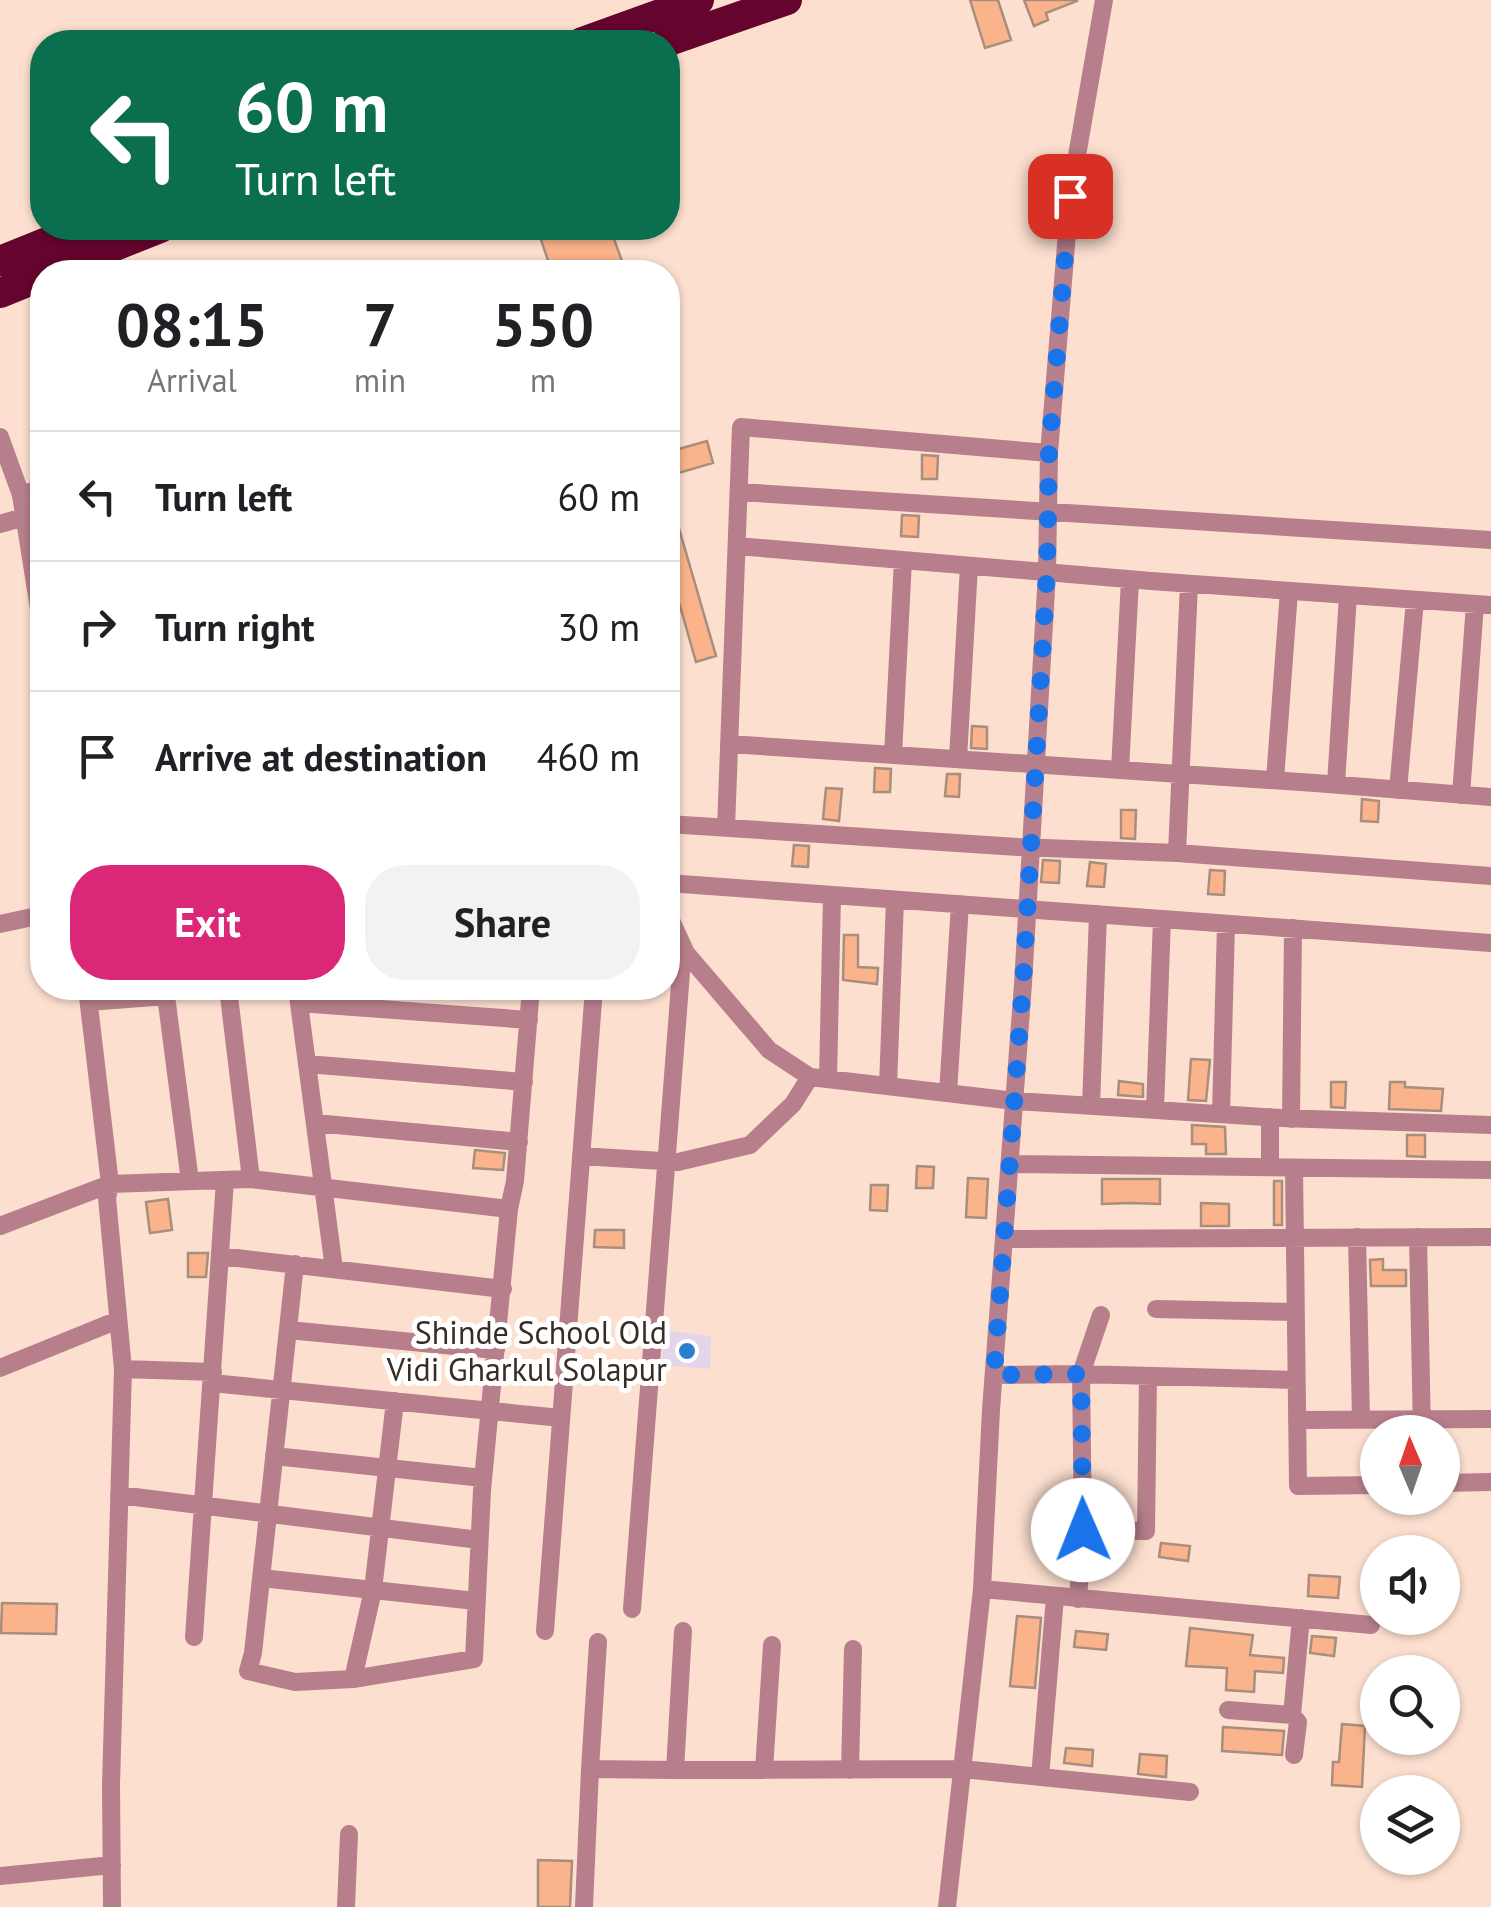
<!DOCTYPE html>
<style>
body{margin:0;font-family:"PT Sans",sans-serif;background:#f2f2f2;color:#202124;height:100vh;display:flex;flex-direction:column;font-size:38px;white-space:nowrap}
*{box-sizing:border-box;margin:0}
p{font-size:32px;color:#757577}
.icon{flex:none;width:55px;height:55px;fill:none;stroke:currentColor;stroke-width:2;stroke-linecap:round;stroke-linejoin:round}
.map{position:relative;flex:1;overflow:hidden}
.sheet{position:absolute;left:30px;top:260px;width:650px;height:740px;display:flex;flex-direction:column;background:#fff;border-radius:40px;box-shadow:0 2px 8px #0004}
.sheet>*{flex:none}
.top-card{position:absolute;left:30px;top:30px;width:650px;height:210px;border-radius:40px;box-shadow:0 2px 8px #0004;background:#0b6e4f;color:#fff;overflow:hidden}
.needle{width:65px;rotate:358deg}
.tools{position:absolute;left:1360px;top:1415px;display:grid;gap:20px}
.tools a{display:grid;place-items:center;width:100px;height:100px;border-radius:50%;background:#fff;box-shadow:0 2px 8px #0004;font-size:50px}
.pin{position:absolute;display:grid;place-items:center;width:85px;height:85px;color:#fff;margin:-42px;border-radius:20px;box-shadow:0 5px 15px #0006}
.me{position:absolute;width:110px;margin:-55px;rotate:359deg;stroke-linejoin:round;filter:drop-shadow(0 0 8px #0008)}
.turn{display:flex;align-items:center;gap:35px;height:210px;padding:0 40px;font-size:45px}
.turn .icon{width:130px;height:130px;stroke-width:2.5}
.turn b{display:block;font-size:70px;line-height:85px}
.eta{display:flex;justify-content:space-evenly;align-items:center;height:170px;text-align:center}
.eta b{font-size:60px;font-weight:700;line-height:70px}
.action{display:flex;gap:20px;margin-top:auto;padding:20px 40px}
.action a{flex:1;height:115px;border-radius:40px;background:#db2777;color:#fff;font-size:40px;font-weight:700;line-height:115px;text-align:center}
.action a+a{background:#f2f2f2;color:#202124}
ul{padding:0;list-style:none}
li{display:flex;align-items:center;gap:30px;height:130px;padding:0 40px;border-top:2px solid #e0e0e0}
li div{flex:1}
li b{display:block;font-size:38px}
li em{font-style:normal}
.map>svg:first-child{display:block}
.education{fill:#e3d6eb}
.building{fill:#fab38a;stroke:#a88e7f;stroke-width:2.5}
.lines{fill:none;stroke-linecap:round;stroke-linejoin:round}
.street{stroke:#b77f8b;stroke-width:18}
.highway{stroke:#65042c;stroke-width:30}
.route{stroke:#1a73e8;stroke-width:18;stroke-dasharray:0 32.4}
.poi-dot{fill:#2d7fce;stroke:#fff;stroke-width:4}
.labels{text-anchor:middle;stroke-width:10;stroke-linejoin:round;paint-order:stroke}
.poi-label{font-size:32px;fill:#372c26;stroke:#fff;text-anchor:end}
</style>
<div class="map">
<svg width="1491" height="1907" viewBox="0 0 1491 1907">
<rect width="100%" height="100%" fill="#fcdfcf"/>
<path class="education" d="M663 1330 711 1336 710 1369 662 1365Z"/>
<path class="building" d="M970 0H998L1011 40 985 48Z
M1024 0H1077V1L1046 13 1048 20 1034 26Z
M537 228H610L626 272H552Z
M707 441 713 463 668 476V452Z
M922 455 938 456 937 479H922Z
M671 501 716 656 696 662 668 564V502Z
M902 515 919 516 918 537 901 536Z
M972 726 987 727V749L971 748Z
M875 768 891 769 890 792H874Z
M947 774H960L959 797 945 796Z
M826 788 842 789 839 821 823 819Z
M1362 799 1379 801 1378 822 1361 821Z
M1121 810H1136L1135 839 1121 838Z
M794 845 809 846 808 867 792 866Z
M1043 860 1060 861 1059 883 1041 882Z
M1090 862 1106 864 1104 887 1087 886Z
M1210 870 1225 871 1224 895 1208 894Z
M844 935H858V967L878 968 877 984 843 980Z
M1191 1059 1210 1060 1206 1101 1188 1100Z
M1119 1081 1143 1084V1097L1118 1095Z
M1331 1082H1346L1345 1108 1331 1107Z
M1390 1082H1405V1087L1443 1089 1441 1111 1389 1109Z
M1192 1125 1225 1127 1226 1154H1206V1144H1192Z
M1407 1135H1425V1157L1407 1156Z
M475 1150 505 1153 503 1170 473 1168Z
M917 1166 934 1167 933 1188H916Z
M968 1178 988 1179 986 1218 966 1217Z
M1102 1179H1160V1204L1130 1203 1102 1204Z
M1274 1181H1282V1225H1274Z
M871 1185H888L887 1211 870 1210Z
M168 1199 172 1230 150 1233 146 1202Z
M1201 1203 1229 1204V1226H1201Z
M595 1230H624V1248L594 1247Z
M188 1253H208L206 1277H188Z
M1383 1259V1270H1406V1286H1371L1370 1260Z
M1161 1543 1190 1546 1188 1561 1159 1557Z
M1309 1575 1340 1577 1338 1598 1308 1596Z
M2 1603 57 1604 56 1634 1 1633Z
M1017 1616 1041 1618 1035 1688 1010 1686Z
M1190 1628 1253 1635 1250 1655 1284 1658 1283 1673 1255 1671 1254 1692 1226 1690 1227 1668 1186 1666Z
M1076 1631 1108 1634 1106 1650 1074 1647Z
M1312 1636 1336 1638 1334 1656 1310 1653Z
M1342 1724 1365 1726 1362 1787 1332 1785 1333 1762H1339Z
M1223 1727 1284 1731 1282 1755 1222 1751Z
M1066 1748 1093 1750 1092 1766 1064 1763Z
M1140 1754 1167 1756 1166 1777 1138 1774Z
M538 1860 572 1861 570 1907H538Z"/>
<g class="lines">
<path class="street" d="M0 437 21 495 42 628
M1049 453 1070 196 1104 0
M739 492 1491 540
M21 495 42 488
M0 524 24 517
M737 546 1151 581 1491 605
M729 744 1315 783 1491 797
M893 755 903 560
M958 759 969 566
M1120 770 1130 580
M1275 780 1289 591
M1336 784 1348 595
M1398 790 1415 600
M1461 795 1475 604
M668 824 1018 847 1177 853 1491 876
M726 828 741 427 1049 453 1047 572 1023 984 991 1410 982 1589 947 1907
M1177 853 1189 584
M668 883 1491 943
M668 914 686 953 769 1050 810 1077 1015 1101 1281 1118 1491 1125
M0 924 42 915
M87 988 110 1184 107 1198 123 1369 111 1785 112 1907
M165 988 190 1181
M228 988 251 1179 509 1209
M297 988 334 1269
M89 1002 166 996
M299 1003 529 1020
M307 1064 524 1082
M828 1079 832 895
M888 1086 895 900
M948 1093 960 904
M1091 1106 1098 914
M1155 1110 1162 919
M1221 1114 1226 924
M1270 1117V1167
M1291 1119 1293 928
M315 1123 519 1142
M581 1156 678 1162 750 1145 793 1104 810 1077
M1010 1164 1491 1170
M1294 1168 1298 1486 1378 1485
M0 1226 110 1184 251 1179
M1357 1237 1361 1419
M1418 1237 1422 1432
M1004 1239 1491 1237
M220 1256 503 1289
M295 1264 253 1653 248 1671 295 1682 353 1679 474 1659 482 1490 509 1209 515 1181 531 988
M1156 1309 1295 1312
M288 1330 496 1350
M0 1368 118 1320
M123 1369 213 1372
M994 1375 1081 1374 1101 1315
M212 1383 561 1418
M1297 1420 1491 1419
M274 1456 483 1478
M1442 1483 1491 1482
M119 1495 479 1540
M1083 1530 1146 1531 1148 1376
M261 1578 476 1601
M982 1589 1371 1625
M1078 1599 1083 1530 1081 1374 1296 1380
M632 1609 683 946
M545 1631 594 988
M683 1631 675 1770 962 1769 1190 1792
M194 1637 225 1180
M598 1642 590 1769 675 1770
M353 1679 373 1590 395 1401
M1228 1710 1292 1715
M1294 1755 1298 1722 1292 1715 1301 1618
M764 1770 772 1645
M850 1770 853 1649
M1040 1777 1055 1597
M0 1876 112 1865
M346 1907 349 1834
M584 1907 590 1769"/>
<path class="highway" d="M582 42 699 0
M666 42 787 0
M0 261 82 228
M50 272 160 228
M0 293 42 276"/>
</g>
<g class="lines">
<path class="route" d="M1070 196 1049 452 1047 572 1023 984 994 1375 1081 1374 1083 1530"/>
</g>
<circle class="poi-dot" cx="687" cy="1351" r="10"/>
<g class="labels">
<g class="poi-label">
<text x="667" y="1344">Shinde School Old<tspan x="667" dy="37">Vidi Gharkul Solapur</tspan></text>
</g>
</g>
</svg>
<div class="tools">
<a><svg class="needle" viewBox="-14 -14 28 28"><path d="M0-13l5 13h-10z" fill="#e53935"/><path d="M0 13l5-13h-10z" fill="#757577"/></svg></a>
<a><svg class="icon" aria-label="sound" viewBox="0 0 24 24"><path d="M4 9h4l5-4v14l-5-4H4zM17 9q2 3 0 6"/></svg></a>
<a><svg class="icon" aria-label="search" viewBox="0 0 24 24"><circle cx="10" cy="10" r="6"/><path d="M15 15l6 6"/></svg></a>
<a><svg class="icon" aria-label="layers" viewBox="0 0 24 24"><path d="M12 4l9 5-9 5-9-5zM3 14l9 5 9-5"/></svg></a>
</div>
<div class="pin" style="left:1070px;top:196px;background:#d93025"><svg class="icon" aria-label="arrive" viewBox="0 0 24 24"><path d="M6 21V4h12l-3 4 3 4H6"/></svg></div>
<svg class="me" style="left:1083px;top:1530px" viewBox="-20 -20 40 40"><circle r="19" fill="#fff"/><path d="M0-13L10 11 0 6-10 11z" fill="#1a73e8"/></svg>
<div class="top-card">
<div class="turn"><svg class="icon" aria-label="left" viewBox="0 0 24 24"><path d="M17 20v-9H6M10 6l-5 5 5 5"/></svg><div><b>60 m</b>Turn left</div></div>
</div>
<section class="sheet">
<div class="eta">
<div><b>08:15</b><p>Arrival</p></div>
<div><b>7</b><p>min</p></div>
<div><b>550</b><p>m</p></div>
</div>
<ul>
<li><svg class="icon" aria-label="left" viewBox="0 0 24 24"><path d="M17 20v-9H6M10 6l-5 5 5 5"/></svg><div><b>Turn left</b></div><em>60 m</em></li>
<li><svg class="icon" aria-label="right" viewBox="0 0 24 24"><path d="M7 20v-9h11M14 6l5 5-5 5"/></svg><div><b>Turn right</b></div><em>30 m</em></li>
<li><svg class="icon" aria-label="arrive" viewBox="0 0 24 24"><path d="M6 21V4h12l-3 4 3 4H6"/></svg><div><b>Arrive at destination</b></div><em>460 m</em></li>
</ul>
<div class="action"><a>Exit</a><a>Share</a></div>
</section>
</div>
